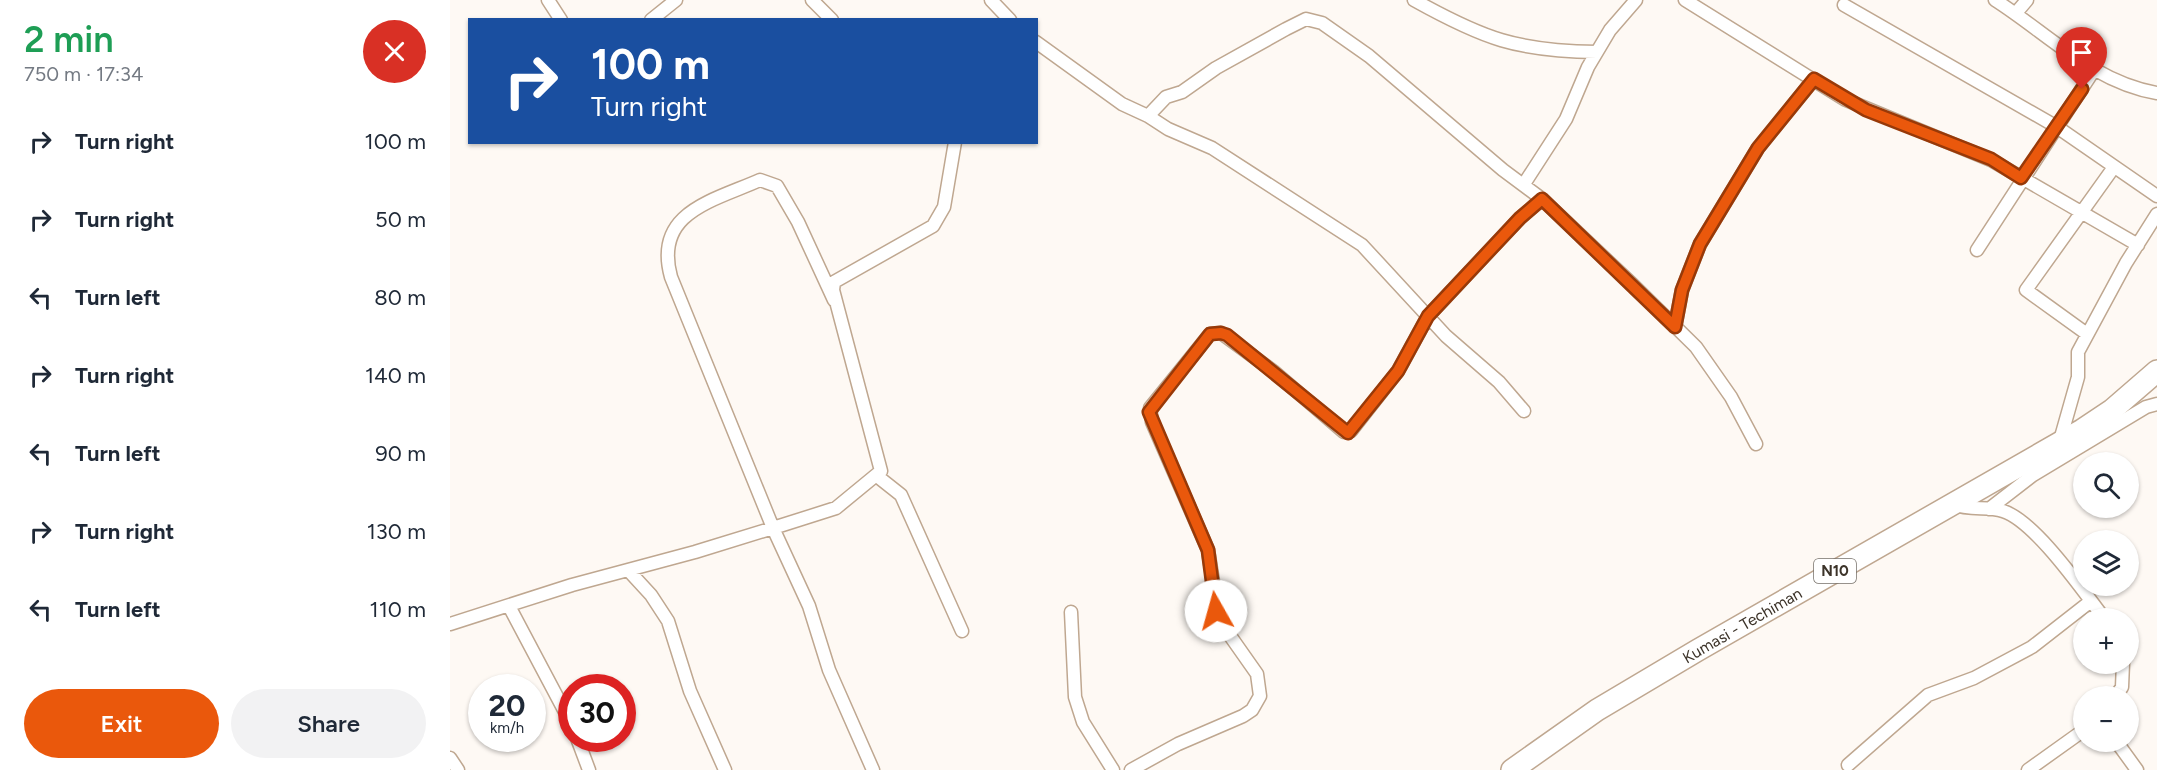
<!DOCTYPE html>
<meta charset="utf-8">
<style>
body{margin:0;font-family:Figtree,sans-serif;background:#f2f2f3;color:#1f2937;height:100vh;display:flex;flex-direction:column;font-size:22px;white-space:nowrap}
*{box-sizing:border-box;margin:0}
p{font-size:20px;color:#747a83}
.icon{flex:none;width:33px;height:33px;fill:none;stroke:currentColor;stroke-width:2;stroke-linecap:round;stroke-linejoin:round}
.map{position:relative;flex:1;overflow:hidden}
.side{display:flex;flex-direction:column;background:#fff;width:450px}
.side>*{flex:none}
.top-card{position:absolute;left:18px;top:18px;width:570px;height:126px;border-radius:0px;box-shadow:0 2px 4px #0004;background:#1a4fa0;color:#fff;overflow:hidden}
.controls{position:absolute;left:1623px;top:452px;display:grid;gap:12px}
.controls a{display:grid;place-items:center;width:66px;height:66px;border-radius:50%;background:#fff;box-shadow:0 2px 4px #0004;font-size:30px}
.speed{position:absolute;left:18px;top:674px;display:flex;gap:12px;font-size:30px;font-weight:700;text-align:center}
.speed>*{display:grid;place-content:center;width:78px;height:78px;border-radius:50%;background:#fff;box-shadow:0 2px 4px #0004;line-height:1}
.speed small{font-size:15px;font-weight:400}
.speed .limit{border:9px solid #d22;background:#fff;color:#111}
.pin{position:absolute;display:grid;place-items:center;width:51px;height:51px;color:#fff;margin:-62px -26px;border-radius:50% 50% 50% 0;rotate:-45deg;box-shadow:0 0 6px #0007}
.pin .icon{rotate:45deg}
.me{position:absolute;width:66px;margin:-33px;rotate:353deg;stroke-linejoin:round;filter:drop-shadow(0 0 4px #0008)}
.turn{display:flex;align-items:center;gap:21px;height:126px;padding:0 24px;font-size:27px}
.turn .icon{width:78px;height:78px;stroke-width:2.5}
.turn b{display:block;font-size:42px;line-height:51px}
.round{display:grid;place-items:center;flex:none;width:63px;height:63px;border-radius:32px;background:#f2f2f3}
.overview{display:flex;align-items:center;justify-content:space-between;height:102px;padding:0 24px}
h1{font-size:36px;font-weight:600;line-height:45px;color:#1e9e55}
.cta{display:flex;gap:12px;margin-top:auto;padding:12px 24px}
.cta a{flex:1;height:69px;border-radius:36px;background:#ea580c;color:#fff;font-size:24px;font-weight:600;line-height:69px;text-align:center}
.cta a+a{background:#f2f2f3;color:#1f2937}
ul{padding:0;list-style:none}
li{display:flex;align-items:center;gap:18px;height:78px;padding:0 24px}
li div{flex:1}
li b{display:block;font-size:22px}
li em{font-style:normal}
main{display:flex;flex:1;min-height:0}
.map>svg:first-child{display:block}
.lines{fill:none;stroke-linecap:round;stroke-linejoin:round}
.minor-casing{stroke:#bfa790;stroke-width:15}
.trunk-casing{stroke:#bfa790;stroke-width:24}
.minor{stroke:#fff;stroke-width:12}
.trunk{stroke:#fff;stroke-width:21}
.route-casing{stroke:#983908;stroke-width:15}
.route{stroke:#ea580c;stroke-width:10}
.labels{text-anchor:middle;stroke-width:4.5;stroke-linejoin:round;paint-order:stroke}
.shield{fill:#fff;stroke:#767069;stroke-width:1.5}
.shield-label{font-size:15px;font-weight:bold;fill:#3c3329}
.street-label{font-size:16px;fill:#3c3329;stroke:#fff}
</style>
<main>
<section class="side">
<div class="overview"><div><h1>2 min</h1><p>750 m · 17:34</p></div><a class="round" style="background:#d93025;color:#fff"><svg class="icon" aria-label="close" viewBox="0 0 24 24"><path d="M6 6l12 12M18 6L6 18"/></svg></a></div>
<ul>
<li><svg class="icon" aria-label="right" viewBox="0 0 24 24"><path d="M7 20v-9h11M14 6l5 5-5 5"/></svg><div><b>Turn right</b></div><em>100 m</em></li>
<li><svg class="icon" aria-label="right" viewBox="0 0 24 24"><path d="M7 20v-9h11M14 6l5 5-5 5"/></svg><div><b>Turn right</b></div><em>50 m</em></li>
<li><svg class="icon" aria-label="left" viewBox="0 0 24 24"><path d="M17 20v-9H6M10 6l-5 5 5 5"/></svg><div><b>Turn left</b></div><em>80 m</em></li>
<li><svg class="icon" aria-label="right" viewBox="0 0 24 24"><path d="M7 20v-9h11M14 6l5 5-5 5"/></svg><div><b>Turn right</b></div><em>140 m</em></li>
<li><svg class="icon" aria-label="left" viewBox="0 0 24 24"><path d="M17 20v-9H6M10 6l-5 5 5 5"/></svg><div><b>Turn left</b></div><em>90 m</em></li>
<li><svg class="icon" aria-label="right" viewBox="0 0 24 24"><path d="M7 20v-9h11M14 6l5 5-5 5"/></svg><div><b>Turn right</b></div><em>130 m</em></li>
<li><svg class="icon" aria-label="left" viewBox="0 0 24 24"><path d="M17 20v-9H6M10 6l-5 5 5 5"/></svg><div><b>Turn left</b></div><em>110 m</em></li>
</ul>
<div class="cta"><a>Exit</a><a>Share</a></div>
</section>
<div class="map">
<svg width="1707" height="770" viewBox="0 0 1707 770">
<rect width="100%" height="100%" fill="#fef9f4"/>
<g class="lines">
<defs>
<path id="minor" d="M98 0 111 20
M362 0 382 20
M541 0 560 20
M964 0C1034 39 1067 51 1147 52
M1235 0 1394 99 1541 160 1688 245
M1545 0C1597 33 1644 83 1707 93
M1394 5 1607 127 1527 250
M1566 13 1577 0
M201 20 226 0
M586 42 672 104 698 116 718 129 762 148 912 245 996 336 1049 382 1074 411
M1644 70 1607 127 1707 196
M698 116 716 97 732 92 766 68 836 29 856 19 872 23 919 56 1053 170 1092 199 1182 284 1246 347 1281 397 1306 444
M1074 184 1116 119 1138 67 1160 30 1186 0
M384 300 348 222 327 186 310 180C263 201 203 212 221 277L323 528 386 508 431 471 383 290 384 282 483 226 494 207 505 142
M1225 327 1232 290 1250 244 1308 148 1364 79
M1637 334 1576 290 1664 167
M1609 444 1628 377V352L1676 263 1707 214
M427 476 451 495 512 631
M1503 504C1520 511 1537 506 1553 511 1585 521 1633 591 1654 618
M1539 509 1583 475 1696 407 1707 404
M178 570 201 595 218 621 240 691 275 770
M59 606 122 725
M621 612 625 697 633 722 663 770
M0 624 122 585 245 552 323 528 359 606 379 670 423 770
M1666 696 1672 687 1673 663
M127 738 139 770
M1666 741 1687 770
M0 758 8 770
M1398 765 1478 695 1524 678 1582 647 1641 601
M681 770 728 744 793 716 802 710 810 696 807 674 769 620 758 550 702 422 700 408 760 334 771 333 823 371 894 432 901 431 948 371 978 316 1070 218 1092 199
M1578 770 1634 730"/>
<path id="trunk" d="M1062 770 1147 710 1248 650 1632 430 1662 410 1707 371"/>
</defs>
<use href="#minor" class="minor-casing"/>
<use href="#trunk" class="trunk-casing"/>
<use href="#minor" class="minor"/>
<use href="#trunk" class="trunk"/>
</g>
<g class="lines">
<defs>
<path id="route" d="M766 611 758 550 699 412 760 334 771 333 777 335 898 433 948 371 978 316 1070 218 1092 199 1225 327 1232 290 1250 244 1308 148 1364 79 1416 110 1541 159 1571 178 1632 89"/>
</defs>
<use href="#route" class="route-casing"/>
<use href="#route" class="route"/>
</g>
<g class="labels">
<rect class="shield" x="1364" y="559" width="42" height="24" rx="4.5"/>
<g class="shield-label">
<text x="1385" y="576">N10</text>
</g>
<g class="street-label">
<text transform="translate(1292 625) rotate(-30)" y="6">Kumasi - Techiman</text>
</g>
</g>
</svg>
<div class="controls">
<a><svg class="icon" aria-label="search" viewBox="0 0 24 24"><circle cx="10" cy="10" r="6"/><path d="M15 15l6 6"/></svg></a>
<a><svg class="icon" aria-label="layers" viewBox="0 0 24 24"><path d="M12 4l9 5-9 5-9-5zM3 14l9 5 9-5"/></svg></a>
<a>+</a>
<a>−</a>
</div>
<div class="speed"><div>20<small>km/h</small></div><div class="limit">30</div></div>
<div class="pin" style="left:1632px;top:89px;background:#d93025"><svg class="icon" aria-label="arrive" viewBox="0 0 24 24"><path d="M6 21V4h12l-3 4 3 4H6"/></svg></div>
<svg class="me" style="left:766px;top:611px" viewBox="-20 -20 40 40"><circle r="19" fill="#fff"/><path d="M0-13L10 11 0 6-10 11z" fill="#ea580c"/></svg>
<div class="top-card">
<div class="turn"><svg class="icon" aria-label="right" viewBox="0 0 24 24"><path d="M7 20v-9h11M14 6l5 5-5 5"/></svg><div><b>100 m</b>Turn right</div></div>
</div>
</div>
</main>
